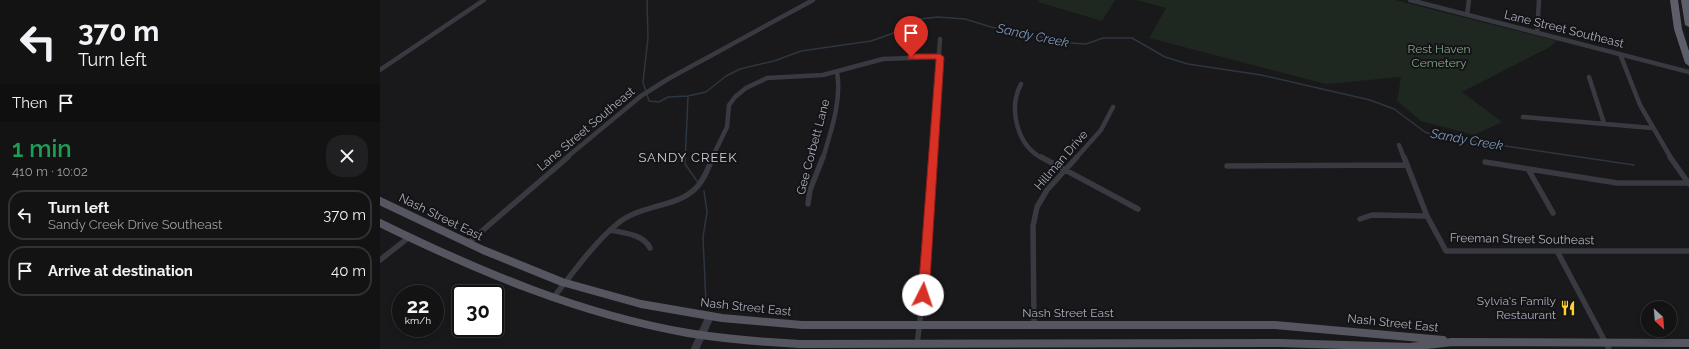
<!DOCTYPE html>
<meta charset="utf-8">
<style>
body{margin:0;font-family:Raleway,sans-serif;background:#202022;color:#f1f3f6;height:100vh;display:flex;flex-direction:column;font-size:15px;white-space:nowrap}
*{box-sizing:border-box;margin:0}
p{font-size:13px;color:#9d9ea0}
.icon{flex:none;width:22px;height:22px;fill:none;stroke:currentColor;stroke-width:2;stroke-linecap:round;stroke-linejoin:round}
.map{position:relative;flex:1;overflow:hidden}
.drawer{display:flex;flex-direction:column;background:#131314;width:380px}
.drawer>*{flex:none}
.guide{background:#131314;color:#f1f3f6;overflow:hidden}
.needle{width:26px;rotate:154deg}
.tools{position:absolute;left:1261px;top:301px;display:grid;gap:8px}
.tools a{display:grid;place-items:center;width:36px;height:36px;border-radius:50%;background:#131314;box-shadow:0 2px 6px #0003,0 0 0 1px #323234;font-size:20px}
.speed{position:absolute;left:12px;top:285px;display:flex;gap:8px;font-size:20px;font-weight:700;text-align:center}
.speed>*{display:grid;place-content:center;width:52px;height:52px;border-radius:50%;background:#131314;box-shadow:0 2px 6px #0003,0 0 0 1px #323234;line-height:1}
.speed small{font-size:10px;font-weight:400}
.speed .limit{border:2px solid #111;border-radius:6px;background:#fff;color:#111}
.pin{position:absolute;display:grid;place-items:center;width:34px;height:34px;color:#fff;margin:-41px -17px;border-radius:50% 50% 50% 0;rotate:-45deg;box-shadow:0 0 4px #0007}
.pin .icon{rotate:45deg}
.me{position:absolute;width:44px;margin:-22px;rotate:4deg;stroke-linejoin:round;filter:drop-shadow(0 0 3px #0008)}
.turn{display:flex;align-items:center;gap:14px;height:84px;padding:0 12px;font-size:18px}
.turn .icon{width:52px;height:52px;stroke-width:2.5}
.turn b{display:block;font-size:28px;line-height:34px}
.then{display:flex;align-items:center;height:38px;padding:0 12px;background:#0003;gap:8px;font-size:15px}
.round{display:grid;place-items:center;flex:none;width:42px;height:42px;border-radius:16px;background:#202022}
.headline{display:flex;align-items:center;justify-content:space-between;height:68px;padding:0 12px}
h1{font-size:24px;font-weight:600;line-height:30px;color:#1e9e55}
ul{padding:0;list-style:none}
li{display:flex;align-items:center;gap:12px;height:50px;margin:0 8px 6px;padding:0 4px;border:2px solid #323234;border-radius:16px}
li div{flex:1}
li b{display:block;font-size:15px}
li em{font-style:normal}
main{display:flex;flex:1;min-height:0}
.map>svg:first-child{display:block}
.green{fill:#1e2720}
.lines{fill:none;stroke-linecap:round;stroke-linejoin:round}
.stream{stroke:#2d3641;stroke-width:1.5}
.minor-far1{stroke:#393a41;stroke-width:4.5}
.minor{stroke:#393a41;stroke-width:5.5}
.tertiary{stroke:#393a41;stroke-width:8}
.primary{stroke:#555660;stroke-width:8}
.trunk{fill:#5d5e69;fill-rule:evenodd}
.route{fill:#d93025;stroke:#8d1f18}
.labels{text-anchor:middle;stroke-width:4;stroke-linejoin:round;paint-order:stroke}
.street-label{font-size:12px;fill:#aaadbc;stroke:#141416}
.park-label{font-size:12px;fill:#7fa887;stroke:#141416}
.poi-label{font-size:12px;fill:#aaadbc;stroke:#141416;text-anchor:end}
.water-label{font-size:13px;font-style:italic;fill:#7e97ba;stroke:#141416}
.neighbourhood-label{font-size:13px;letter-spacing:1px;fill:#cbcdd8;stroke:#141416}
</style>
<main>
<section class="drawer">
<div class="guide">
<div class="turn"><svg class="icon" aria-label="left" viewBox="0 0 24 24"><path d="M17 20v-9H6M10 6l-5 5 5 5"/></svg><div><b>370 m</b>Turn left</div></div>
<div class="then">Then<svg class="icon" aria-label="arrive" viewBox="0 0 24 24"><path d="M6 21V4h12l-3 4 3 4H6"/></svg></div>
</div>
<div class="headline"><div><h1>1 min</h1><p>410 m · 10:02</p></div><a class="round"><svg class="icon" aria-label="close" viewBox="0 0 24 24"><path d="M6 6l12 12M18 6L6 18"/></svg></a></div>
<ul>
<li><svg class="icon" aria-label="left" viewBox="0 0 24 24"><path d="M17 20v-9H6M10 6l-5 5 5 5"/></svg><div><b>Turn left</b><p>Sandy Creek Drive Southeast</p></div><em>370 m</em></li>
<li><svg class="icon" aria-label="arrive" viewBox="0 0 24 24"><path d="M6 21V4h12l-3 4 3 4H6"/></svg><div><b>Arrive at destination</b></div><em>40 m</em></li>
</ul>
</section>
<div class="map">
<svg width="1309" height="349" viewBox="0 0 1309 349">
<rect width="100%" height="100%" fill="#19191b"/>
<path class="green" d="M659 0H735L722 21 658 2Z
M756 0H1015L1177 41 1170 47 1082 92 1122 122 1094 135 1041 121 1017 101 1021 77 946 84 769 38 786 8Z"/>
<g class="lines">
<path class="stream" d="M267 0 268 38 263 82 269 101 279 102 288 97 308 96 326 92 346 76 360 69 394 61 421 51 491 41 511 34 540 19 558 17 585 19 611 27 690 43 706 44 723 38H752L785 57 808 64 881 75 990 100 1014 109 1045 132 1057 136 1254 165
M308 96 305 164 317 181
M324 191 327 212 323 237 326 304"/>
<path class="minor-far1" d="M1030 0 1309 72
M1087 15 1089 0
M1157 33 1159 0
M1240 54 1260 105 1291 158
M0 70 104 0
M1209 77 1224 123
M641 84C628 109 637 145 662 158
M1143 117 1272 128
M1019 145 1024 158
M186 158 261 96 288 79 433 0
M332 158 347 127 349 105 355 97 366 88 387 78 443 75 503 59 560 57
M443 158C451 131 462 100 457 72
M552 158 560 39
M696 158 721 130 733 107"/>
<path class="minor" d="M661 157 758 209
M1024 157 1047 216 1066 251H1309
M1290 157 1309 184
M1105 162 1237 183H1309
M847 166 1027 165
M1148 169 1173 213
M428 204 430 190 443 157
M980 219 992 215 1047 216
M230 230C244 233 263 234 270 248
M88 243 188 157
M1177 251 1229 349
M0 260 28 238
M173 298C193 273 213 244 237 224 261 204 295 208 315 189 324 181 328 168 333 157
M654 325 653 226 657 207 667 190 697 157
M537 345 543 295 552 157"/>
<path class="tertiary" d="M315 349 330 316"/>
<path class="primary" d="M0 201 103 250 182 282 261 304 342 318 422 325H895L1063 340
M0 223C98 271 199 314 308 333 345 339 383 342 420 344L899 343 1030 347 1072 342 1309 343"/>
<path class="trunk" d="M1290 0H1298L1302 29 1309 51V66L1305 63 1294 29Z
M1301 0H1309V27L1305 25Z"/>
</g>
<path class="route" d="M531 54H560L564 57 549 295 547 298 543 300 540 298 538 295 556 59H528V55Z"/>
<defs>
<symbol id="restaurant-bare" viewBox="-9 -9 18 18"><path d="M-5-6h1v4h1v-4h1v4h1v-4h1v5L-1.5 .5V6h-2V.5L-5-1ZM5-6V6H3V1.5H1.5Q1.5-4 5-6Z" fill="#ffd12d" stroke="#141416" stroke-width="2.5" paint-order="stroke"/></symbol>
</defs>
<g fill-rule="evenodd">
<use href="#restaurant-bare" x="1177" y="297" width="22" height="22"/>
</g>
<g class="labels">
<g class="street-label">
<text transform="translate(1184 29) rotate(14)" y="4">Lane Street Southeast</text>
<text transform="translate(206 129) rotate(-40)" y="4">Lane Street Southeast</text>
<text transform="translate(433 147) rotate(-75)" y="4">Gee Corbett Lane</text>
<text transform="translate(681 160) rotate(-49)" y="4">Hillman Drive</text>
<text transform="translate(61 217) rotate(26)" y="4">Nash Street East</text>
<text transform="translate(1142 239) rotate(1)" y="4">Freeman Street Southeast</text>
<text transform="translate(366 307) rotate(6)" y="4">Nash Street East</text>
<text x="688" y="317">Nash Street East</text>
<text transform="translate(1013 323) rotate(6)" y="4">Nash Street East</text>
</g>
<g class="park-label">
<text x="1059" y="53">Rest Haven<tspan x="1059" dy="14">Cemetery</tspan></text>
</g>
<g class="poi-label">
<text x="1176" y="305">Sylvia's Family<tspan x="1176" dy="14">Restaurant</tspan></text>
</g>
<g class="water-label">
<text transform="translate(653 35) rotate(12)" y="5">Sandy Creek</text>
<text transform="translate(1087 139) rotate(10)" y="5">Sandy Creek</text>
</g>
<g class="neighbourhood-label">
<text x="308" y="162">SANDY CREEK</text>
</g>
</g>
</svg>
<div class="tools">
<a><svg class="needle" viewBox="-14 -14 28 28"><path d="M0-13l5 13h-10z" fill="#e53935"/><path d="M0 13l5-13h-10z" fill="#9d9ea0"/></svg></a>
</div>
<div class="speed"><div>22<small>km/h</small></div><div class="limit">30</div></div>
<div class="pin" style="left:531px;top:57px;background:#d93025"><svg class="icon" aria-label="arrive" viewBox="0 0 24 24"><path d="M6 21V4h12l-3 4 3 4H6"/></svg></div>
<svg class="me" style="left:543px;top:295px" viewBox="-20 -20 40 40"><circle r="19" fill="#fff"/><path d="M0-13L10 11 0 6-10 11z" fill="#d93025"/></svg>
</div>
</main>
